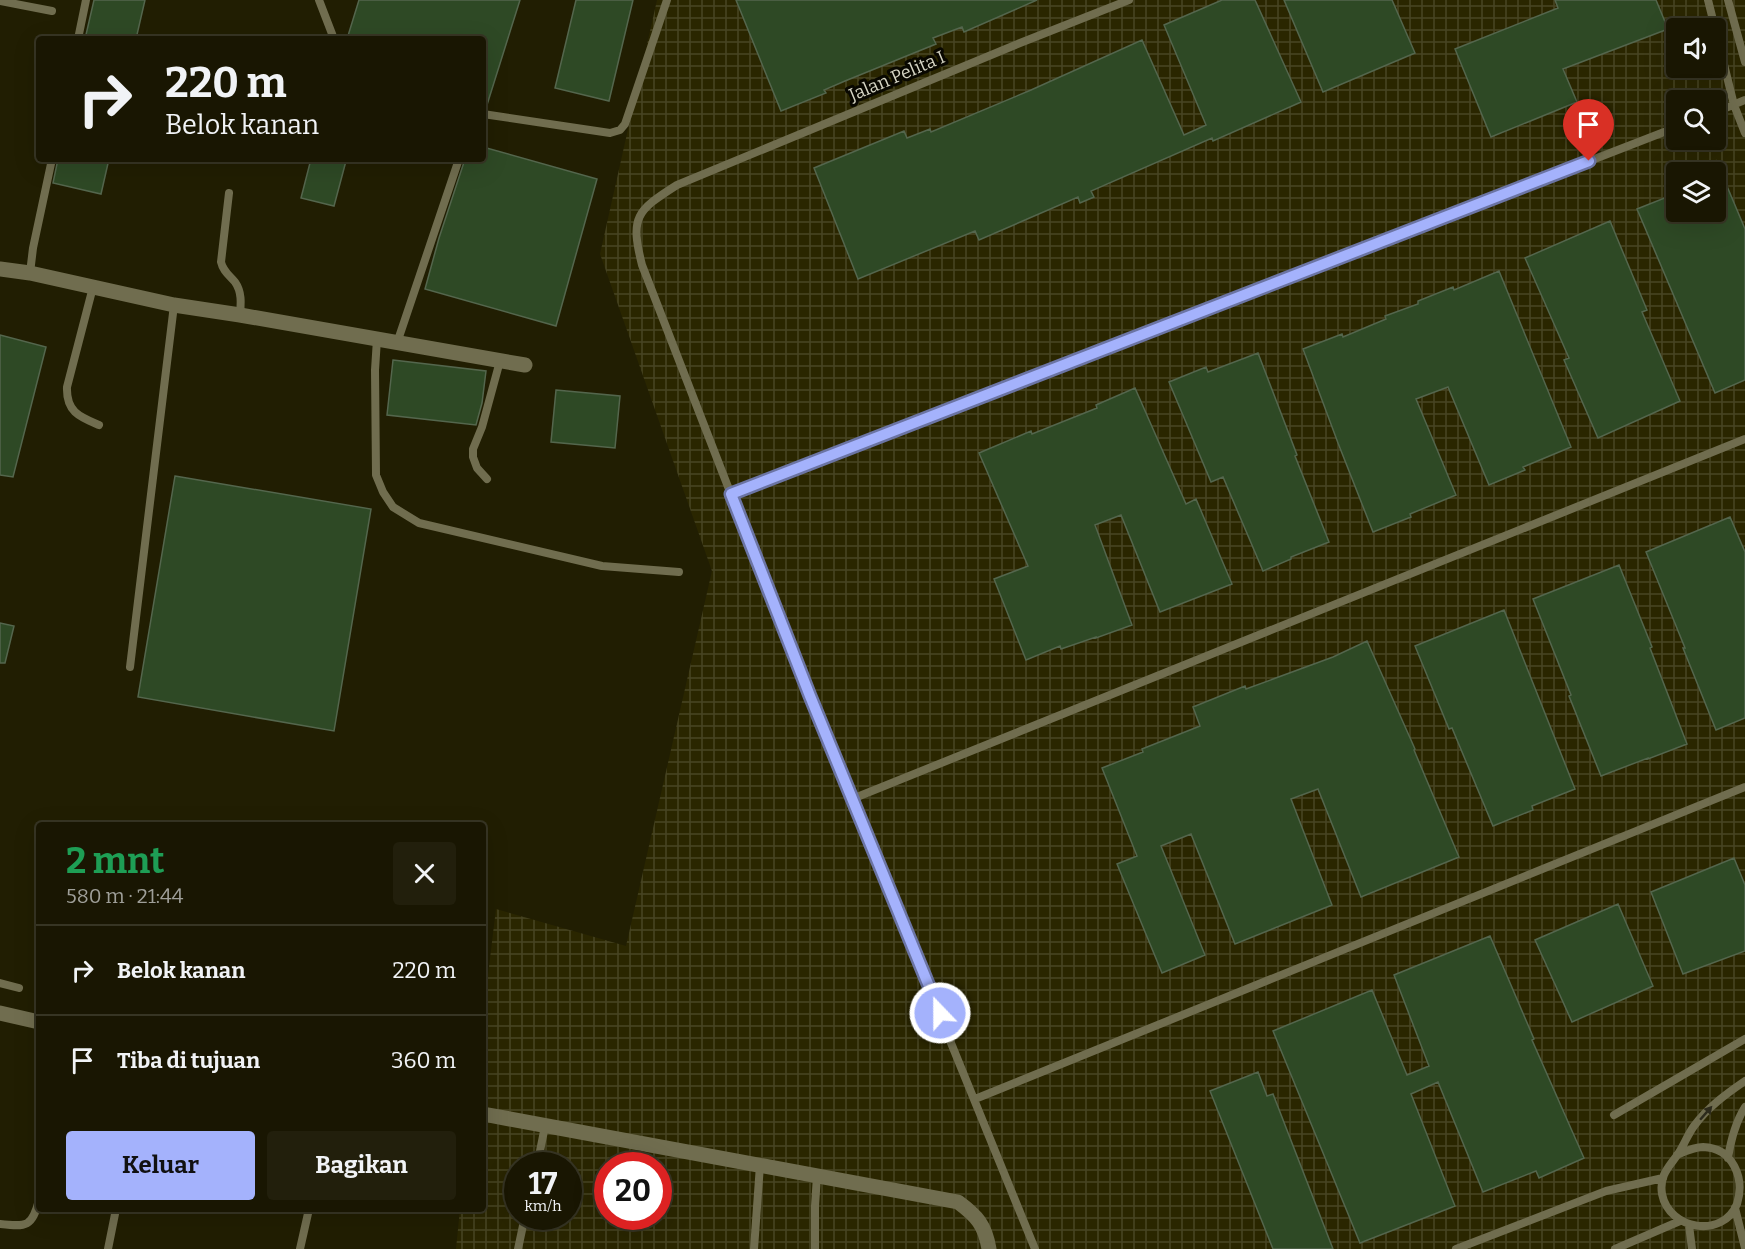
<!DOCTYPE html>
<html lang="id">
<meta charset="utf-8">
<style>
body{margin:0;font-family:Bitter,serif;background:#221f0c;color:#f1f3f6;height:100vh;display:flex;flex-direction:column;font-size:22px;white-space:nowrap}
*{box-sizing:border-box;margin:0}
p{font-size:20px;color:#9f9f99}
.icon{flex:none;width:33px;height:33px;fill:none;stroke:currentColor;stroke-width:2;stroke-linecap:round;stroke-linejoin:round}
.map{position:relative;flex:1;overflow:hidden}
.drawer{position:absolute;left:36px;top:822px;width:450px;height:390px;display:flex;flex-direction:column;background:#191602;border-radius:6px;box-shadow:0 6px 24px #0002,0 0 0 2px #373524}
.drawer>*{flex:none}
.guide{position:absolute;left:36px;top:36px;width:450px;height:126px;border-radius:6px;box-shadow:0 6px 24px #0002,0 0 0 2px #373524;background:#191602;color:#f1f3f6;overflow:hidden}
.fabs{position:absolute;left:1666px;top:18px;display:grid;gap:12px}
.fabs a{display:grid;place-items:center;width:60px;height:60px;border-radius:6px;background:#191602;box-shadow:0 6px 24px #0002,0 0 0 2px #373524;font-size:30px}
.speed{position:absolute;left:504px;top:1152px;display:flex;gap:12px;font-size:30px;font-weight:700;text-align:center}
.speed>*{display:grid;place-content:center;width:78px;height:78px;border-radius:50%;background:#191602;box-shadow:0 6px 24px #0002,0 0 0 2px #373524;line-height:1}
.speed small{font-size:15px;font-weight:400}
.speed .limit{border:9px solid #d22;background:#fff;color:#111}
.pin{position:absolute;display:grid;place-items:center;width:51px;height:51px;color:#fff;margin:-62px -26px;border-radius:50% 50% 50% 0;rotate:-45deg;box-shadow:0 0 6px #0007}
.pin .icon{rotate:45deg}
.me{position:absolute;width:66px;margin:-33px;rotate:338deg;stroke-linejoin:round;filter:drop-shadow(0 0 4px #0008)}
.turn{display:flex;align-items:center;gap:21px;height:126px;padding:0 30px;font-size:27px}
.turn .icon{width:78px;height:78px;stroke-width:2.5}
.turn b{display:block;font-size:42px;line-height:51px}
.round{display:grid;place-items:center;flex:none;width:63px;height:63px;border-radius:6px;background:#221f0c}
.overview{display:flex;align-items:center;justify-content:space-between;height:102px;padding:0 30px}
h1{font-size:36px;font-weight:700;line-height:45px;color:#1e9e55}
.button{display:flex;gap:12px;margin-top:auto;padding:12px 30px}
.button a{flex:1;height:69px;border-radius:6px;background:#a4b2fc;color:#111;font-size:24px;font-weight:700;line-height:69px;text-align:center}
.button a+a{background:#221f0c;color:#f1f3f6}
ul{padding:0;list-style:none}
li{display:flex;align-items:center;gap:18px;height:90px;padding:0 30px;border-top:2px solid #373524}
li div{flex:1}
li b{display:block;font-size:22px}
li em{font-style:normal}
.map>svg:first-child{display:block}
.industrial{fill:url(#industrial-grid);fill-rule:evenodd}
.building{fill:#2e4925;stroke:#54664d;stroke-width:1.5}
.lines{fill:none;stroke-linecap:round;stroke-linejoin:round}
.lane{stroke:#706d4f;stroke-width:8}
.street{stroke:#706d4f;stroke-width:15}
.oneway{fill:#2d2b1c}
.route-casing{stroke:#6b74a4;stroke-width:15}
.route{stroke:#a4b2fc;stroke-width:10}
.labels{text-anchor:middle;stroke-width:6;stroke-linejoin:round;paint-order:stroke}
.street-label{font-size:18px;fill:#d6d5c4;stroke:#090801}
</style>
<div class="map">
<svg width="1745" height="1249" viewBox="0 0 1745 1249">
<defs>
<pattern id="industrial-grid" width="8" height="8" patternUnits="userSpaceOnUse" patternTransform="scale(1.5)"><rect width="8" height="8" fill="#2a2600"/><path d="M0 4h8M4 0v8" fill="none" stroke="#484524"/></pattern>
</defs>
<rect width="100%" height="100%" fill="#211e02"/>
<path class="industrial" d="M657 0H1745V1249H456L460 1209H483V1016L496 909 626 946 712 571 600 254ZM1677 28H1716V68H1677ZM1677 100H1716V140H1677ZM1677 172H1716V212H1677ZM518 1166H568V1216H518ZM608 1166H658V1216H608Z"/>
<path class="building" d="M94 0H145L136 39H85Z
M359 0H520L486 108 483 107V39H347Z
M576 0H633L609 101 555 88Z
M736 0H1037L964 32 962 27 933 38 936 44 845 81 824 90 826 93 781 111Z
M1222 0H1255L1301 102 1213 141 1212 138 1091 191 1094 197 1080 203 1078 197 979 240 975 231 858 279 814 168 904 131 907 138 930 129 931 132 1031 90 1142 40 1184 135 1206 125 1164 25Z
M1284 0H1392L1415 53 1323 92Z
M1555 0H1656L1668 29 1563 69 1577 102 1491 137 1455 49 1558 8Z
M483 147 597 179 556 326 425 289 439 238 465 159H483Z
M58 159H109L101 194 53 183Z
M311 159H338L346 161 334 206 301 198Z
M1716 160 1745 229V380L1715 393 1637 209 1677 193V212H1716Z
M1610 221 1647 310 1642 312 1680 401 1598 438 1564 360 1569 358 1525 258Z
M1499 271 1571 447 1523 467 1525 470 1489 485 1448 387 1416 399 1456 495 1410 514 1411 517 1373 532 1338 443 1303 349 1342 334 1343 337 1386 319 1385 316 1418 304V301L1453 287 1454 290Z
M0 335 46 347 13 477 0 475Z
M1258 353 1297 455 1295 456 1329 542 1291 557V559L1263 571 1223 477 1211 482 1169 382 1206 367 1208 372Z
M393 360 486 371 482 403 476 425 387 415Z
M1135 388 1186 504 1196 499 1232 584 1160 612 1121 515 1095 525 1132 625 1096 638V637L1061 649 1060 646 1026 660 994 579 1028 566 979 453 1031 431 1032 434 1097 408 1096 405Z
M556 390 620 396 615 448 551 442Z
M175 476 371 509 334 731 138 697Z
M1730 517 1745 552V718L1716 730 1683 648H1685L1646 552Z
M1619 565 1652 647 1650 648 1687 744 1648 759V758L1601 776 1569 696 1571 695 1533 599Z
M1504 610 1575 789 1532 806 1533 810 1493 826 1452 728 1449 729 1415 646Z
M0 623 14 626 5 663H0Z
M1367 641 1415 749 1414 750 1459 857 1361 897 1318 789 1291 799 1332 905 1235 944 1191 834 1161 846 1205 955 1162 973 1117 864 1137 856 1102 768 1143 752 1142 749 1200 726 1193 707 1245 686 1246 689 1333 657Z
M1734 858 1745 885V951L1683 974 1651 892Z
M1618 904 1653 986 1572 1022 1535 940Z
M1490 936 1534 1039 1532 1040 1584 1158 1539 1178 1536 1171 1483 1192 1438 1082 1411 1094 1455 1206 1360 1243 1273 1031 1372 990 1407 1075 1429 1066 1394 975Z
M1258 1072 1267 1096 1273 1094 1333 1249H1273L1210 1091Z"/>
<g class="lines">
<path class="lane" d="M319 0 334 39
M1708 0 1715 28
M1728 0 1745 62
M0 1 52 11
M1716 32 1734 105 1745 133
M78 39 86 0
M1716 112 1745 100
M483 114 610 133 620 130 625 124 667 0
M229 193 221 262C223 271 229 275 235 282 242 292 241 303 240 315
M30 273 33 248 52 159
M93 287 67 387C66 412 80 417 99 425
M377 339 375 370 376 475 383 492 393 507 419 523 602 566 679 572
M397 343 459 159
M487 479 477 468 473 457V449L482 427 500 361
M731 494 1677 127
M130 667 174 305
M852 799 1745 439
M0 983 19 988
M975 1099 1745 787
M1614 1115 1745 1039
M1677 1155C1686 1151 1694 1147 1703 1147 1733 1148 1745 1178 1737 1204 1723 1239 1669 1230 1662 1194 1659 1175 1669 1167 1678 1154 1684 1145 1688 1134 1694 1126 1708 1107 1726 1094 1745 1081
M1728 1158C1731 1139 1735 1123 1745 1107
M537 1166 545 1126
M1735 1208 1745 1248
M0 1224C27 1227 32 1227 39 1200
M1689 1225 1692 1249
M108 1249 116 1209
M300 1249 309 1209
M518 1249 525 1216
M754 1249 760 1165
M815 1249V1206L817 1176
M1035 1249 801 675 642 265C630 217 636 211 677 185L1020 43 1129 0
M1456 1249 1606 1191 1663 1178
M1615 1249 1680 1221"/>
<path class="street" d="M0 269 30 273 174 305 240 315 525 365
M0 1013 39 1022
M483 1114 958 1202C977 1216 985 1225 989 1249"/>
</g>
<defs><path id="oneway-solid" d="M-6-.8H1V-3.2L6.5 0L1 3.2V.8H-6Z" transform="scale(1.5)"/></defs>
<use class="oneway" href="#oneway-solid" transform="translate(1706 1113) rotate(-49)"/>
<g class="lines">
<defs>
<path id="route" d="M940 1013 810 696 731 494 1589 161"/>
</defs>
<use href="#route" class="route-casing"/>
<use href="#route" class="route"/>
</g>
<g class="labels">
<g class="street-label">
<text transform="translate(897 76) rotate(-23)" y="6">Jalan Pelita I</text>
</g>
</g>
</svg>
<div class="fabs">
<a><svg class="icon" aria-label="sound" viewBox="0 0 24 24"><path d="M4 9h4l5-4v14l-5-4H4zM17 9q2 3 0 6"/></svg></a>
<a><svg class="icon" aria-label="search" viewBox="0 0 24 24"><circle cx="10" cy="10" r="6"/><path d="M15 15l6 6"/></svg></a>
<a><svg class="icon" aria-label="layers" viewBox="0 0 24 24"><path d="M12 4l9 5-9 5-9-5zM3 14l9 5 9-5"/></svg></a>
</div>
<div class="speed"><div>17<small>km/h</small></div><div class="limit">20</div></div>
<div class="pin" style="left:1589px;top:161px;background:#d93025"><svg class="icon" aria-label="arrive" viewBox="0 0 24 24"><path d="M6 21V4h12l-3 4 3 4H6"/></svg></div>
<svg class="me" style="left:940px;top:1013px" viewBox="-20 -20 40 40"><circle r="17" fill="#a4b2fc" stroke="#fff" stroke-width="3"/><path d="M0-11L8 9 0 5-8 9z" fill="#fff"/></svg>
<div class="guide">
<div class="turn"><svg class="icon" aria-label="right" viewBox="0 0 24 24"><path d="M7 20v-9h11M14 6l5 5-5 5"/></svg><div><b>220 m</b>Belok kanan</div></div>
</div>
<section class="drawer">
<div class="overview"><div><h1>2 mnt</h1><p>580 m · 21:44</p></div><a class="round"><svg class="icon" aria-label="close" viewBox="0 0 24 24"><path d="M6 6l12 12M18 6L6 18"/></svg></a></div>
<ul>
<li><svg class="icon" aria-label="right" viewBox="0 0 24 24"><path d="M7 20v-9h11M14 6l5 5-5 5"/></svg><div><b>Belok kanan</b></div><em>220 m</em></li>
<li><svg class="icon" aria-label="arrive" viewBox="0 0 24 24"><path d="M6 21V4h12l-3 4 3 4H6"/></svg><div><b>Tiba di tujuan</b></div><em>360 m</em></li>
</ul>
<div class="button"><a>Keluar</a><a>Bagikan</a></div>
</section>
</div>
